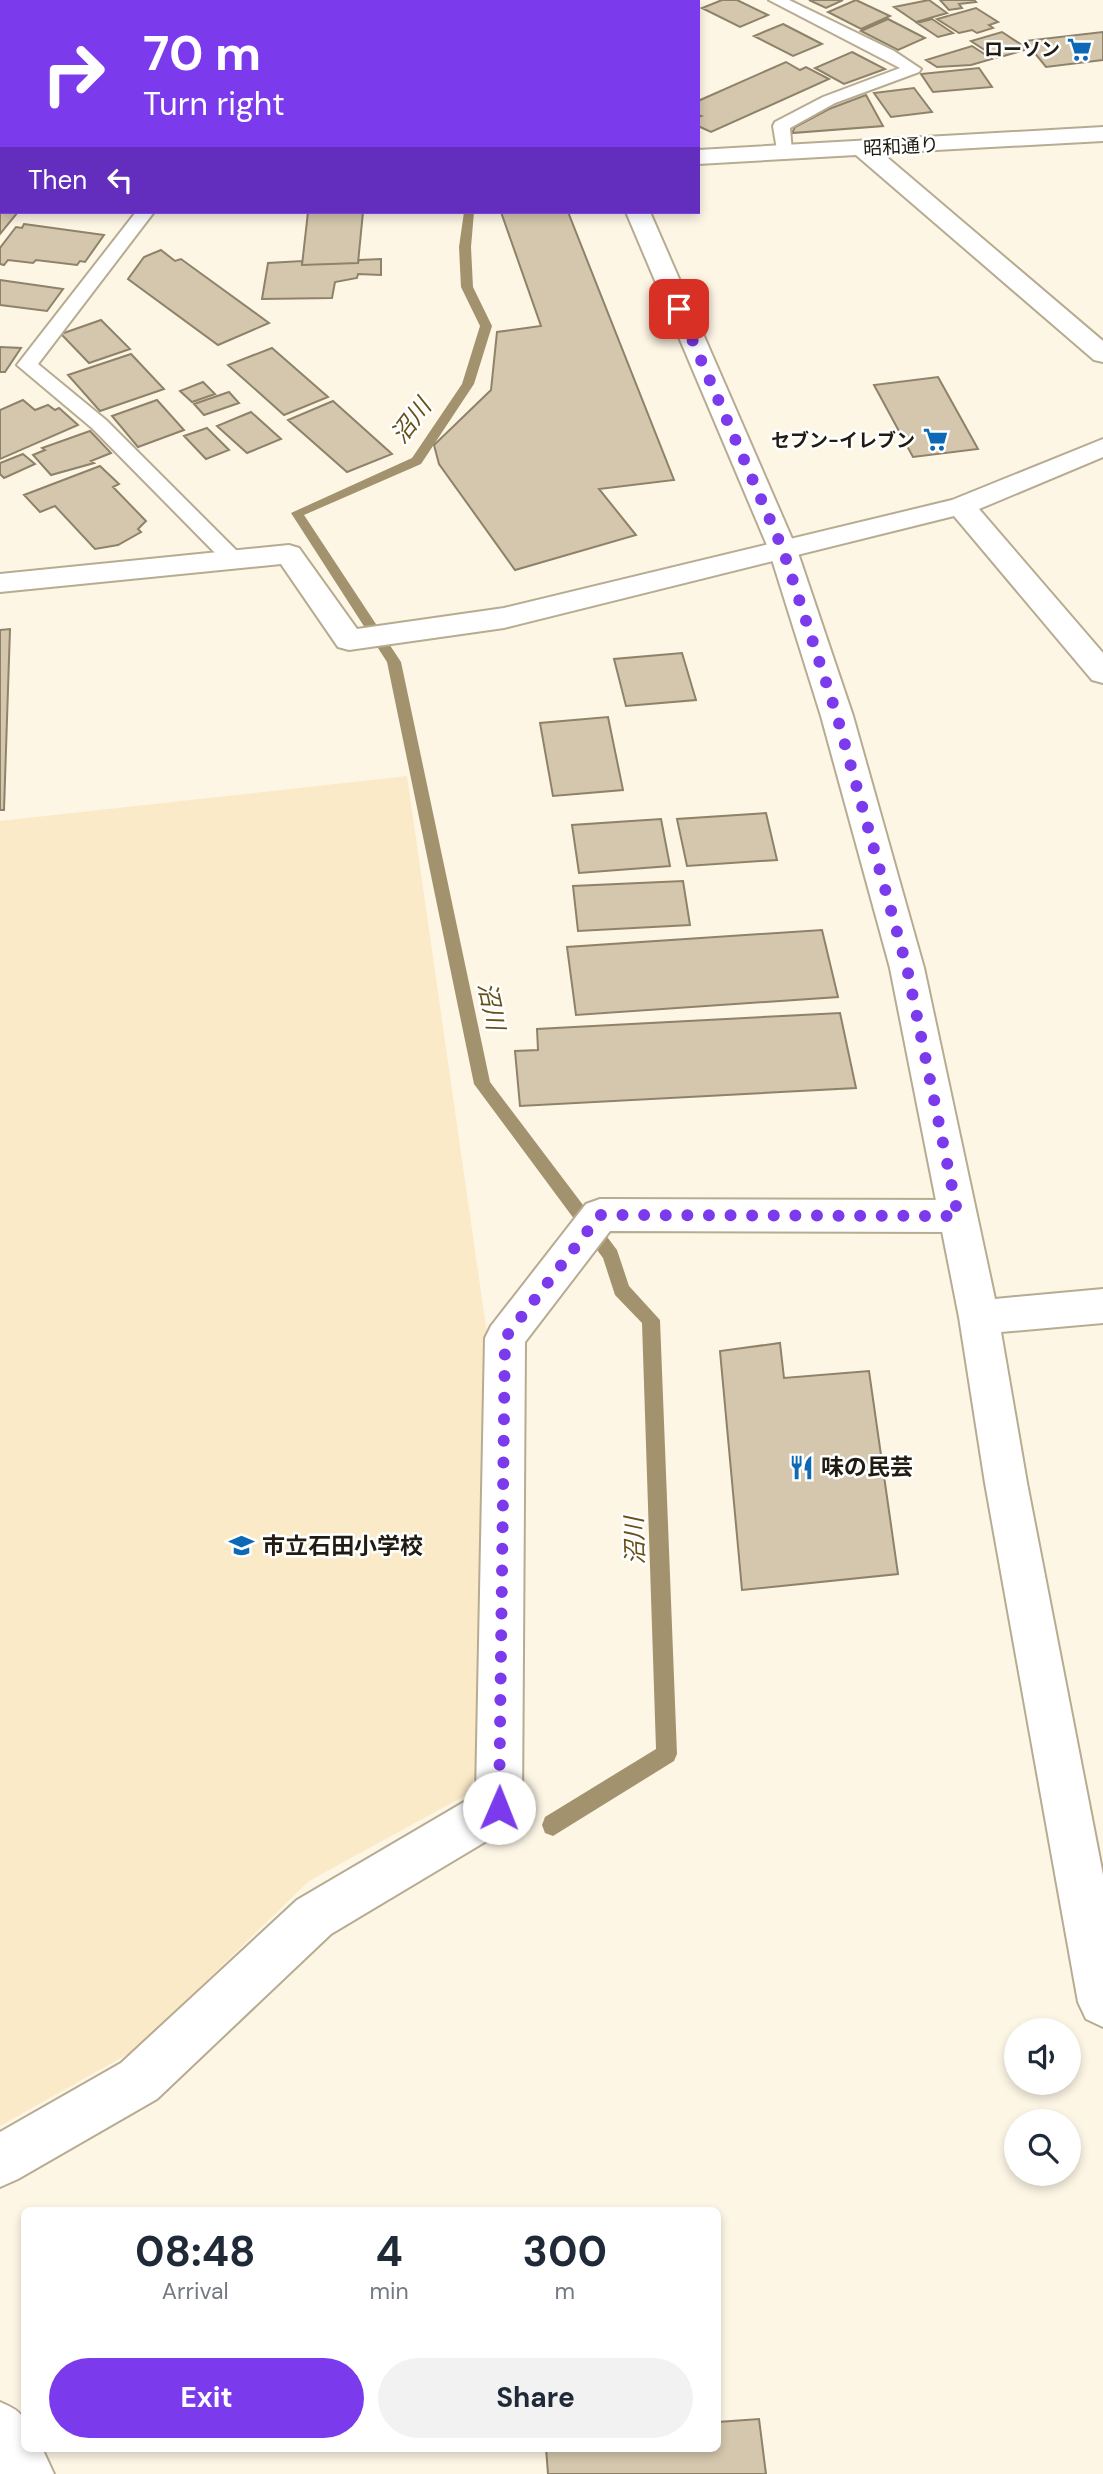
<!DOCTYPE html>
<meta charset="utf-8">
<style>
body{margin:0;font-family:"DM Sans","Noto Sans JP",sans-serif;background:#f2f2f3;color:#1f2937;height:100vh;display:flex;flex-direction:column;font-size:26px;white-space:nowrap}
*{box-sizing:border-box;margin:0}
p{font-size:23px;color:#747a83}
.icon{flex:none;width:38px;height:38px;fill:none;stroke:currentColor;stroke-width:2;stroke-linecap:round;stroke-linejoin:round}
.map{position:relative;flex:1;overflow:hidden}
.side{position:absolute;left:21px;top:2207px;width:700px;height:245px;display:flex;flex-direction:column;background:#fff;border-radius:10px;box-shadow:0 4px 10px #0003}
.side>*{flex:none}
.top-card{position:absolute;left:0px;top:0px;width:700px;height:214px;box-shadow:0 4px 10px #0003;background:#7c3aed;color:#fff;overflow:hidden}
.controls{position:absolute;left:1004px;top:2018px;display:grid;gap:14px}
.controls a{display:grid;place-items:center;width:77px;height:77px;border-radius:50%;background:#fff;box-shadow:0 4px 10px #0003;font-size:35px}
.pin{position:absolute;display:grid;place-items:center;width:60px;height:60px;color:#fff;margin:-30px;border-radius:14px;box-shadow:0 4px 10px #0006}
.me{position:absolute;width:77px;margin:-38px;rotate:1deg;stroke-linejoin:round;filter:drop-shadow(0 0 5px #0008)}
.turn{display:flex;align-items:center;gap:24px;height:147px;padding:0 28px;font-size:32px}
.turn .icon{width:91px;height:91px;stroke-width:2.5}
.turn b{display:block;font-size:49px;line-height:60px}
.then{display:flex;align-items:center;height:66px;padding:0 28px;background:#0003;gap:14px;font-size:26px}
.eta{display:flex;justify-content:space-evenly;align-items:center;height:119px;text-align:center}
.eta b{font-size:42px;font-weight:700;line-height:49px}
.cta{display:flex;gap:14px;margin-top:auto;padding:14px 28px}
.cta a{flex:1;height:80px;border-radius:42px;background:#7c3aed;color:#fff;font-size:28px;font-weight:700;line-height:80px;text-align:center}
.cta a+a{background:#f2f2f3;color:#1f2937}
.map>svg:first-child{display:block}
.built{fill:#faeac7}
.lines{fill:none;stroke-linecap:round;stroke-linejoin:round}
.stream{fill:#a3926e;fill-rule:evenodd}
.building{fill:#d4c7ad;stroke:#8e8269;stroke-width:2}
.service-casing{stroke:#b7ab91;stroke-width:4}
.minor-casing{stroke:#b7ab91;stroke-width:4}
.tertiary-casing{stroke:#b7ab91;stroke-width:4}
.service{fill:#fff;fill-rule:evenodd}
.minor{fill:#fff;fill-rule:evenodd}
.tertiary{fill:#fff;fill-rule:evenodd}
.route{stroke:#7c3aed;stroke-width:12;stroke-dasharray:0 21.6}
.labels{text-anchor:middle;stroke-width:5;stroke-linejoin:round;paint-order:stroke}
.far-poi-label{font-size:19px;font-weight:bold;fill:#201c12;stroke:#fff;text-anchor:end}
.far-street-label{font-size:19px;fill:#201c12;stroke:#fff}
.poi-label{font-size:23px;font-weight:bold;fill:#201c12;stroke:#fff;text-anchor:start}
.water-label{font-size:24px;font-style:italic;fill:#674f18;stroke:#fff}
</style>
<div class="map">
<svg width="1103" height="2474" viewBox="0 0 1103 2474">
<rect width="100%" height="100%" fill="#fdf6e5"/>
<path class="built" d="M407 776 487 1334 481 1759 468 1794 309 1881 135 2050 0 2126V821Z"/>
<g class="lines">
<path class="stream" d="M464 212H474L471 247 473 287 492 326 474 384 421 464 304 515 401 662 490 1082 617 1250 629 1286 660 1320 677 1754 674 1761 553 1836 545 1833 542 1825 545 1817 656 1749 642 1323 615 1295 603 1258 474 1084 387 662 291 513 412 458 462 384 480 326 461 287 459 247Z"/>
</g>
<path class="building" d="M722 0H737L768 15 740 27 702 8Z
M809 0H843L826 8Z
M856 0 890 16 861 29 828 12Z
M929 0 947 13 916 22 894 7Z
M940 0H974L976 2 959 4 962 8 949 10Z
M976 8 998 22 989 25 993 28 977 33 972 30 959 33 937 19Z
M888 19 925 38 898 50 861 31Z
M932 19 953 33 938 37 917 23Z
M783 24 822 44 793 56 754 36Z
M1002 32 1028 49 997 58 971 41Z
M1103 32V60L1046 67 1025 41Z
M972 46 992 59 971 65 937 67 926 60Z
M852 52 885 69 844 84 815 68Z
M786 62 800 70 806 67 829 79 711 132 698 126V117L701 116 698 115V101Z
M979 68 992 87 933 92 921 74Z
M914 88 932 112 891 117 874 93Z
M866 95 883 126 792 133 795 127 829 109Z
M0 205 2 212H18L0 234Z
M308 212H363L358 263 302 265Z
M501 212H568L674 480 599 489 636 535 515 570 439 464 434 445 491 390 497 332 541 326Z
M24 224 104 235 85 262 80 261 77 265 36 260 33 263 8 260 4 265 0 264V248L16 227 22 228Z
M161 250 175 261 181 259 269 323 218 345 128 279 144 257Z
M381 259V275L358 274 357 278 335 282 332 298 262 299 268 263 302 261V265L358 263 359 260Z
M0 280 63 289 47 311 0 305Z
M101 320 130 349 89 363 61 334Z
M0 347 21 348 5 372H0Z
M272 348 328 397 284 415 228 365Z
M131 354 164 389 100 411 68 375Z
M938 377 978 449 913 457 874 385Z
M203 382 215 394 192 402 180 391Z
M229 392 239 403 204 415 194 404Z
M23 400 35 410 48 405 55 410 59 408 78 425 0 459V410Z
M157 400 184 430 138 447 112 416Z
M333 401 392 454 347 472 288 420Z
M251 412 281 439 247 453 217 426Z
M207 428 229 450 206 459 184 436Z
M90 431 111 453 91 461 94 463 51 475 33 455 45 450 42 448Z
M23 454 35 464 4 478 0 474V463Z
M100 466 119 484 113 487 146 521 138 529 141 532 118 545 95 549 55 506 40 512 24 495Z
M10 629 4 810H0V630Z
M682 653 696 700 626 706 614 659Z
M608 717 623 790 553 796 540 723Z
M766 813 777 860 687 866 677 819Z
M661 819 670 866 579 873 572 825Z
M683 881 690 925 578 931 573 886Z
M822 930 838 997 576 1015 567 947Z
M840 1013 856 1088 520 1106 515 1051 538 1050 537 1029Z
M780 1343 784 1378 869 1371 898 1574 742 1590 720 1351Z
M759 2419 766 2474H548L546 2448H718V2422Z"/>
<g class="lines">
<defs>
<path id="service" d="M769 0H789L894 51 921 69 919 72 835 103 790 128 792 152 784 157 778 156 773 126 775 122 823 97 900 68Z
M136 212H154L38 364 106 420 241 555 245 560 241 565H227L92 428 17 365Z"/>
<path id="minor" d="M278 0H307L277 2Z
M0 6H2V19H0Z
M0 171H2L0 187Z
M1103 439V457L979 509 1103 653V683L1092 680 954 516 504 628 349 650 338 647 281 564 0 592V574L289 545 299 548 357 629 504 608 952 500Z
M600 1199 958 1200 972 1205 977 1216 972 1227 958 1232 610 1231 525 1342 522 1808 515 1824 331 1934 157 2099 18 2179 0 2187V2132L121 2063 297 1900 476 1795 485 1338 491 1326 586 1204Z
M0 2402C29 2414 24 2419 24 2448H42L54 2474H0Z"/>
<path id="tertiary" d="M566 0H588V2H566Z
M1103 127V141L882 153 1103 341V362L1094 360 856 155 698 164V150Z
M0 162H2V176H0Z
M626 212H650L797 550 853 716 924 968 995 1299 1103 1289V1323L1001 1332 1027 1483 1103 1875V2027L1086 2019 1078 2002 985 1483 959 1317 890 968 821 716 769 550Z"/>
</defs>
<use href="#service" class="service-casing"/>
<use href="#minor" class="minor-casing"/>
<use href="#tertiary" class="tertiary-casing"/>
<use href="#service" class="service"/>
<use href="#minor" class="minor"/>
<use href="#tertiary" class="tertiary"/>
</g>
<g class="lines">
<path class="route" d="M499 1808 505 1338 600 1215 958 1216 907 968 837 716 783 550 679 309"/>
</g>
<defs>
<symbol id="supermarket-bare" viewBox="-9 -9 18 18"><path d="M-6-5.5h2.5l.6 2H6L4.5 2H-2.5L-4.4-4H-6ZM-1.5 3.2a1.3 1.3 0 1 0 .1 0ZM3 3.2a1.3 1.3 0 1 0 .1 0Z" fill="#0d68b5" stroke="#fff" stroke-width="2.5" paint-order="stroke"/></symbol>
<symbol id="restaurant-bare" viewBox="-9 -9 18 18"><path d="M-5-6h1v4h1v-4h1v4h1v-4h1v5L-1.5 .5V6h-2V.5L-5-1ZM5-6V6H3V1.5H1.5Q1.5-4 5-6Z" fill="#0d68b5" stroke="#fff" stroke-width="2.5" paint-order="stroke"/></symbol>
<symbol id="school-bare" viewBox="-9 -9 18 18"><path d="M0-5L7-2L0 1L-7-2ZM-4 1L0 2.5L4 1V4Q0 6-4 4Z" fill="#0d68b5" stroke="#fff" stroke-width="2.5" paint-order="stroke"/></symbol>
</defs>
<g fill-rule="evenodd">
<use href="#supermarket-bare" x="1062" y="32" width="35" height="35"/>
<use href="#supermarket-bare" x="918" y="422" width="35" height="35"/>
<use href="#restaurant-bare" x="784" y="1450" width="35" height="35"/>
<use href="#school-bare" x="224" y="1528" width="35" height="35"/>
</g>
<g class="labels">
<g class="far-poi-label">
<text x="1060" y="56">ローソン</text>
<text x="915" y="447">セブン-イレブン</text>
</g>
<g class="far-street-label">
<text transform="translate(901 146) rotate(-3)" y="7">昭和通り</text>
</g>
<g class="poi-label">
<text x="821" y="1475">味の民芸</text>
<text x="262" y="1554">市立石田小学校</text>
</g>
<g class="water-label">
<text transform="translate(411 421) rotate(-53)" y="8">沼川</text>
<text transform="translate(491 1006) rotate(78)" y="8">沼川</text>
<text transform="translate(635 1541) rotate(-92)" y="8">沼川</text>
</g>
</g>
</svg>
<div class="controls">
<a><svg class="icon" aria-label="sound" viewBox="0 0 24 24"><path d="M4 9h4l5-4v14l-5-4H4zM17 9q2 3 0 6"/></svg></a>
<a><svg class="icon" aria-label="search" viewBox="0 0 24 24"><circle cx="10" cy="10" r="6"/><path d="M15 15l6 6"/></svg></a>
</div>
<div class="pin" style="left:679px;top:309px;background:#d93025"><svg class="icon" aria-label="arrive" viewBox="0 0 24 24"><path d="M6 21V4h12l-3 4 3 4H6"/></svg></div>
<svg class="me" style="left:499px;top:1808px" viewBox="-20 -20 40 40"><circle r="19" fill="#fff"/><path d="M0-13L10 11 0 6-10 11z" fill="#7c3aed"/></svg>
<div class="top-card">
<div class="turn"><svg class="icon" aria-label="right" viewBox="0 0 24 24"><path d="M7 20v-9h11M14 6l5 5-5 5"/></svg><div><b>70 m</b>Turn right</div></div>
<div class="then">Then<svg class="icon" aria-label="left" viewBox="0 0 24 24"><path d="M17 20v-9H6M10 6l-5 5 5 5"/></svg></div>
</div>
<section class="side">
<div class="eta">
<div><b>08:48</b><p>Arrival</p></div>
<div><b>4</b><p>min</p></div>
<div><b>300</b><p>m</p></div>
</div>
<div class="cta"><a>Exit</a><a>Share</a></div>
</section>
</div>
